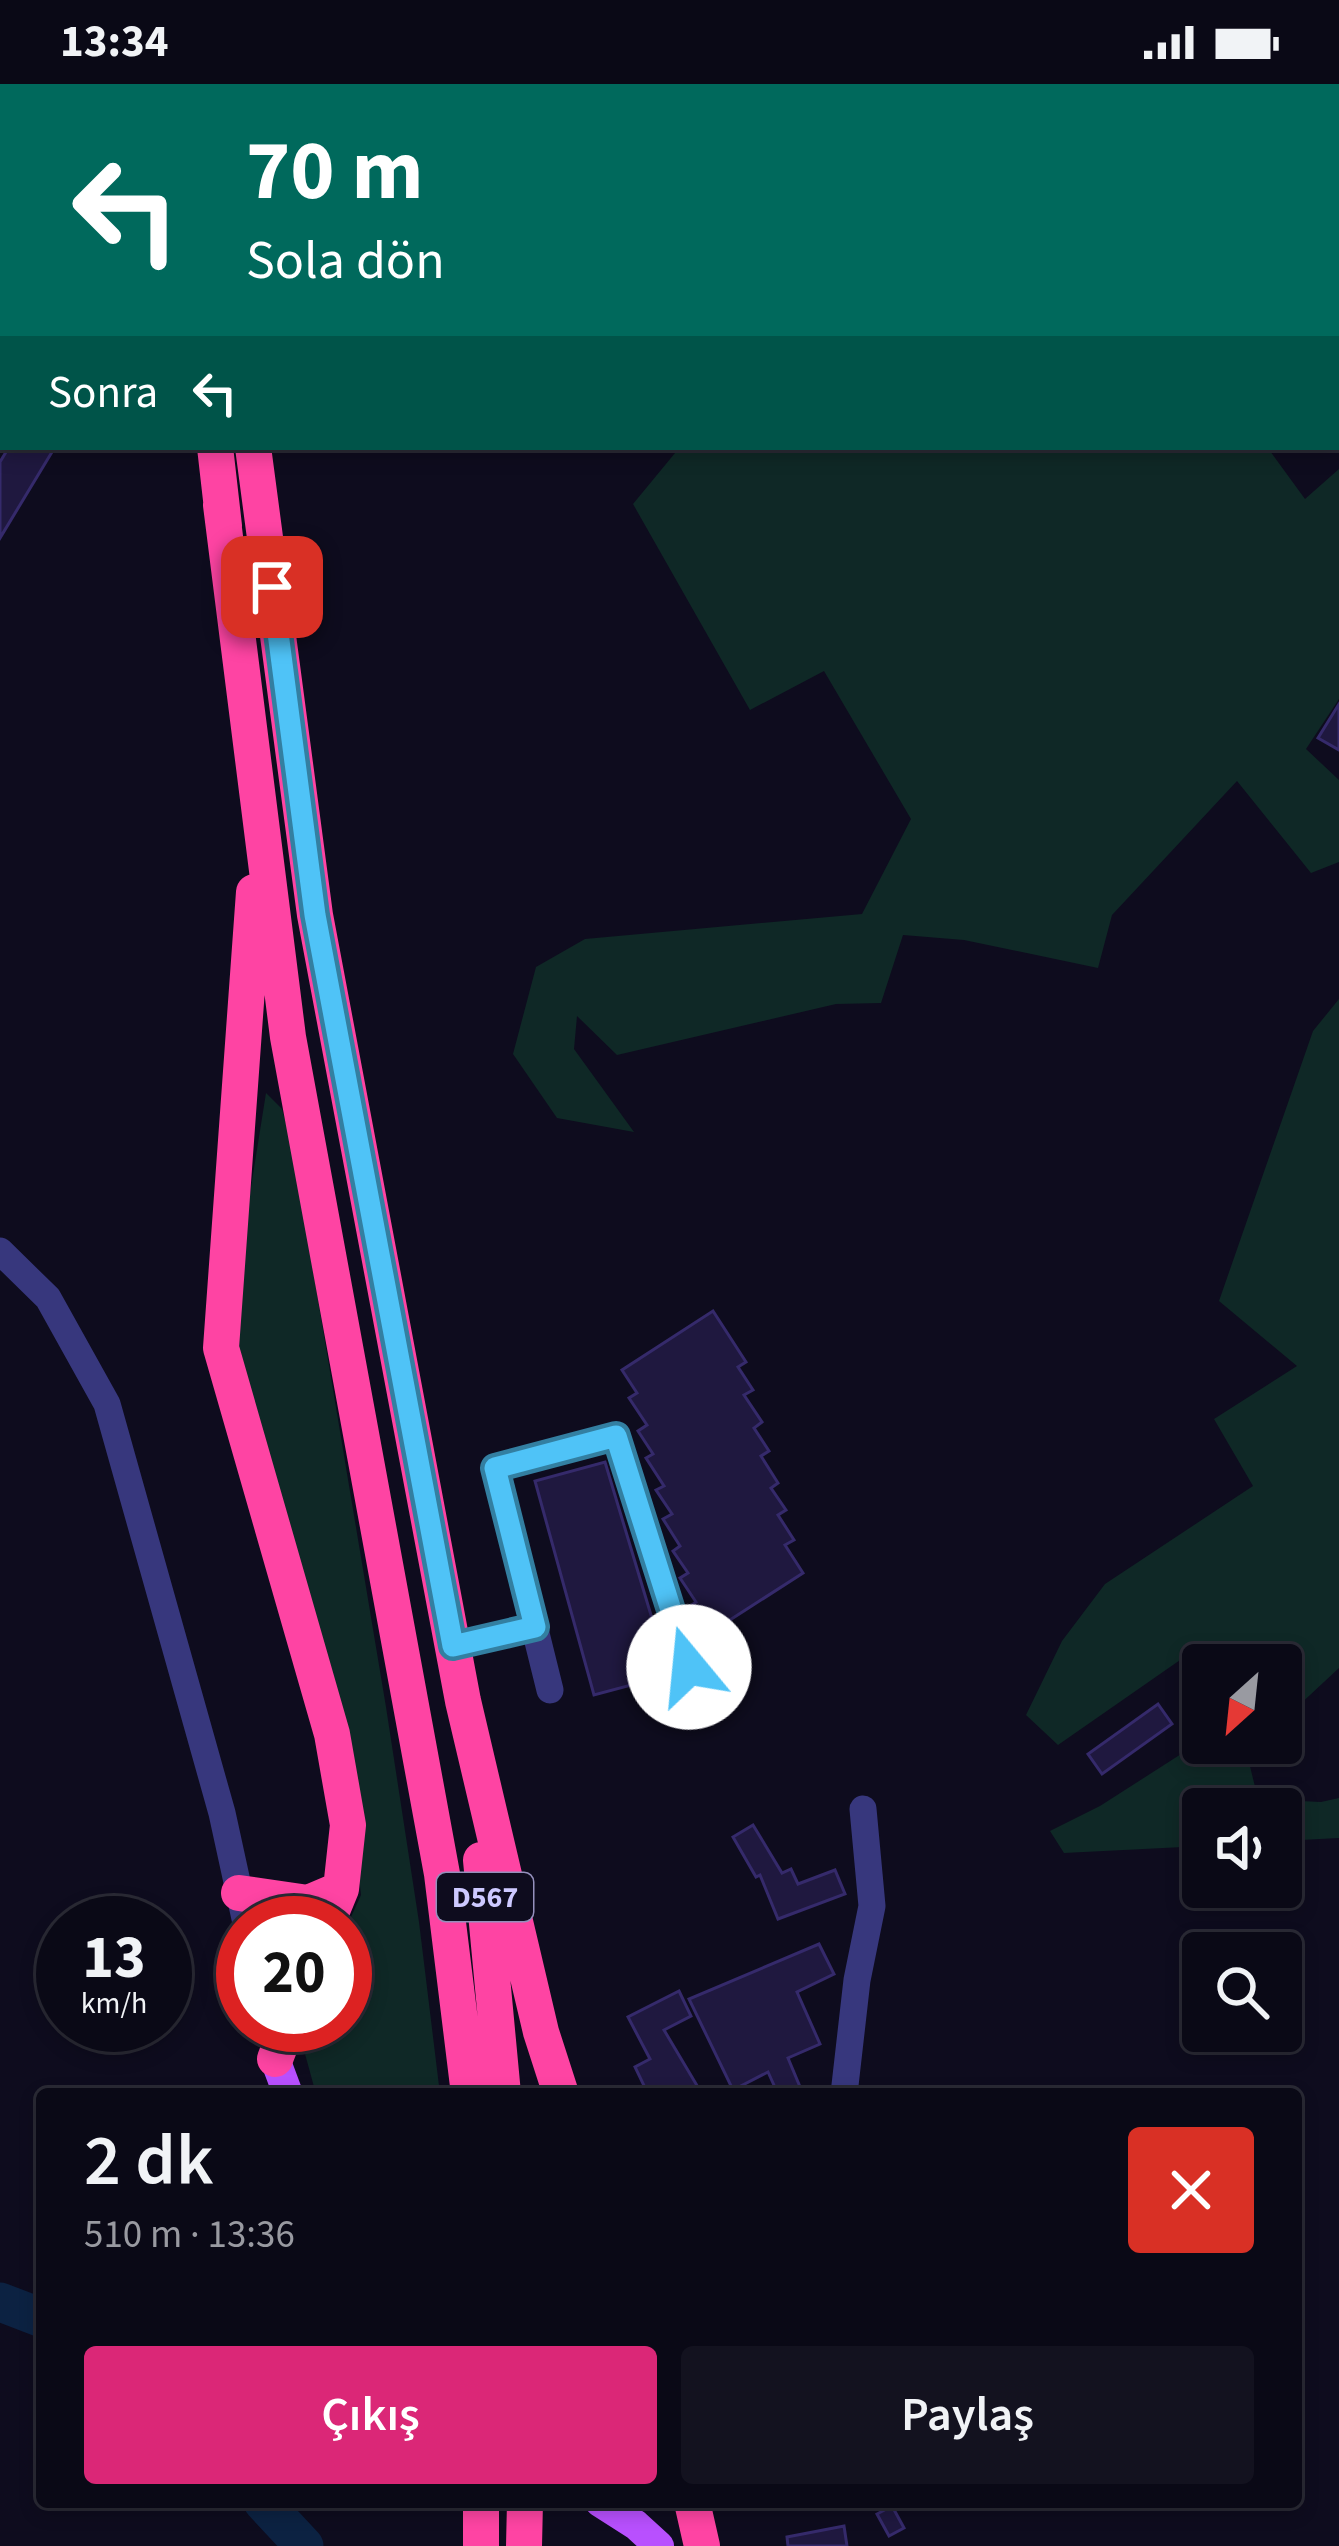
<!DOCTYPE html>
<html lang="tr">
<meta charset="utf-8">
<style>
body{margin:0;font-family:"Source Sans 3",sans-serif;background:#13121f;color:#f1f3f6;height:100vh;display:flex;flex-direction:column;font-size:45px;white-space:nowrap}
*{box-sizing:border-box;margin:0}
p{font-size:39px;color:#999aa1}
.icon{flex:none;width:66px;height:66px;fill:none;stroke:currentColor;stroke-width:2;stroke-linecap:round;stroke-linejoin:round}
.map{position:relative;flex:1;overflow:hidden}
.details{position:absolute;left:36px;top:2004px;width:1266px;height:420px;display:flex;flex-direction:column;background:#0a0916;border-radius:12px;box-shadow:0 6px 18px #0003,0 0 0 3px #2a2a35}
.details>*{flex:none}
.hud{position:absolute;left:0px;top:0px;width:1341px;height:366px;box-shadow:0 6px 18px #0003,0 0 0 3px #2a2a35;background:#00695c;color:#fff;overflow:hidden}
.needle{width:78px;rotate:207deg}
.tools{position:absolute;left:1182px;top:1560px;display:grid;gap:24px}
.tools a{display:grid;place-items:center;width:120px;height:120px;border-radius:12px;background:#0a0916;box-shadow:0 6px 18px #0003,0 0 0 3px #2a2a35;font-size:60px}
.speed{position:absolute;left:36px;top:1812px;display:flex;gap:24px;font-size:60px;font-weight:700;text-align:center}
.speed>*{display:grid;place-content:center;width:156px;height:156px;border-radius:50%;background:#0a0916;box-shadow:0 6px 18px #0003,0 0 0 3px #2a2a35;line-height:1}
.speed small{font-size:30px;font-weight:400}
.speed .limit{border:18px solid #d22;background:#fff;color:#111}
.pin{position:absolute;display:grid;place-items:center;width:102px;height:102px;color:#fff;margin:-51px;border-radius:24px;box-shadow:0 6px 18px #0006}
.me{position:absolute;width:132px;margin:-66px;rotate:343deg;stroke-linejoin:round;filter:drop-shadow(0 0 9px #0008)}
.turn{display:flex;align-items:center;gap:42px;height:252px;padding:0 48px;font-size:54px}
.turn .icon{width:156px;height:156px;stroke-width:2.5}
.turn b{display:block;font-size:84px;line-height:102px}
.then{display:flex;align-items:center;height:114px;padding:0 48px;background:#0003;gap:24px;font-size:45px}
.round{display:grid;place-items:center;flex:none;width:126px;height:126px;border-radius:12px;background:#13121f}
.head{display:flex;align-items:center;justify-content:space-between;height:204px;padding:0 48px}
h1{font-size:72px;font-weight:600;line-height:90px}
.button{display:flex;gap:24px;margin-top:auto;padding:24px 48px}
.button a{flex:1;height:138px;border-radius:12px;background:#db2777;color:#fff;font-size:48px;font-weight:600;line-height:138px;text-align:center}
.button a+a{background:#13121f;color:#f1f3f6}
.status{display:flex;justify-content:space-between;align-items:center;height:84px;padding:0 60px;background:#0a0916;direction:ltr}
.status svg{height:33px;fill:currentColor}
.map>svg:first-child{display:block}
.green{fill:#0f2826}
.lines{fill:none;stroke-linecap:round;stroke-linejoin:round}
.river{stroke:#0c2242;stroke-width:39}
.building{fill:#1f183f;stroke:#352a6b;stroke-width:3}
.path{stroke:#2daea3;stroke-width:4.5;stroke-dasharray:6 9;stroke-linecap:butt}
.minor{stroke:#37377d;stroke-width:27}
.major{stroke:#b850fe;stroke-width:30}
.highway{stroke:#fe44a3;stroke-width:36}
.route-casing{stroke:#337fa1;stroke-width:30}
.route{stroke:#4fc3f7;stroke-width:21}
.labels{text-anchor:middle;stroke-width:9;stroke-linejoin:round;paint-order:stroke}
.shield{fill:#0e0c1e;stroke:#9490bc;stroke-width:3}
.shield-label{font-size:30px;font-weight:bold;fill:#cdc9ff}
</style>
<div class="status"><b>13:34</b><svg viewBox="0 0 49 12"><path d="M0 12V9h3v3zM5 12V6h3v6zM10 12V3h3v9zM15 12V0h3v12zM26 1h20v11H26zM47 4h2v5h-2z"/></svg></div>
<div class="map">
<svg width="1339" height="2462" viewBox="0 0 1339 2462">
<rect width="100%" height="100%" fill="#0e0c1e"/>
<path class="green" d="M680 363H1267L1305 415 1339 385V615L1306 665 1339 696V778L1311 789 1237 697 1112 831 1098 884 964 856 903 851 881 919 836 920 617 971 577 932 574 965 634 1048 557 1034 513 970 536 883 585 855 862 830 911 735 824 587 750 626 633 420Z
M1339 915V1584L1281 1638V1581H1203V1624L1183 1574 1058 1661 1026 1631 1062 1557 1105 1500 1253 1402 1214 1335 1297 1282 1219 1217 1313 947Z
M266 1009 282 1025 293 1066 386 1623 419 1838 440 2010H316L299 1948 302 1941H345V1846L361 1811 355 1754 235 1284 233 1216Z
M1203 1656V1659H1258L1247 1670 1258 1715 1321 1718 1339 1714V1754L1281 1757V1725H1203V1762L1064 1769 1050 1747 1100 1722Z"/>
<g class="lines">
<path class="river" d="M0 2218 42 2234
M263 2418 304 2462"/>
</g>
<path class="building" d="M9 363H55L0 454V378Z
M1339 620V666L1318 654Z
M713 1227 746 1278 738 1283 753 1306 744 1311 762 1338 754 1344 769 1367 761 1372 778 1399 771 1404 786 1426 778 1431 794 1456 785 1461 803 1489 705 1552 689 1523 696 1518 680 1494 688 1489 673 1467 680 1462 663 1435 672 1430 656 1406 664 1402 646 1374 653 1370 638 1347 647 1341 629 1314 637 1309 622 1286Z
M605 1378 669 1591 594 1611 535 1397Z
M1158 1620 1172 1640 1102 1690 1088 1670Z
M753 1741 782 1789 791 1785 798 1800 835 1786 845 1810 778 1835 760 1791 756 1793 733 1753Z
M819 1860 834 1890 797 1908 820 1960 788 1974 803 2010H778L768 1988 733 2006 689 1915Z
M679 1907 691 1932 664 1946 702 2010H648L635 1983 650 1975 628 1933Z
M892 2422 904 2444 889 2452 877 2430Z
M844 2442 847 2462H788L787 2453Z"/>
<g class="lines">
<path class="path" d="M1338 57H1339"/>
<path class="minor" d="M1142 0 1144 3
M1338 196 1339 197
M0 1167 48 1214 107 1320 222 1729 246 1839
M453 1563 535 1543
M550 1606 495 1384 616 1352 689 1583
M844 2010 857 1896 872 1822 863 1725"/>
<path class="major" d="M275 1975 288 2010
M600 2418 636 2441 659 2462"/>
<path class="highway" d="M178 0V3
M217 0 218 3
M215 363 224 442
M253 363 315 831 463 1617 541 1948 561 2010
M221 421 288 953 442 1790 469 2010
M254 808 221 1264 332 1650 348 1741 341 1805 327 1839
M481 1776 503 2010
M239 1809 308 1819 341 1805
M275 1975 288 1941
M692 2418 702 2462
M481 2462V2418
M524 2462 525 2418"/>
</g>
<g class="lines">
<defs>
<path id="route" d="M272 503 315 831 453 1562 535 1543 495 1384 616 1352 689 1583"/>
</defs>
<use href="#route" class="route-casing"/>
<use href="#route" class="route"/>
</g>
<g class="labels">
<rect class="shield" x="437" y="1789" width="96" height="48" rx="9"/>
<g class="shield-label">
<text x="485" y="1823">D567</text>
</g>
</g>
</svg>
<div class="tools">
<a><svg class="needle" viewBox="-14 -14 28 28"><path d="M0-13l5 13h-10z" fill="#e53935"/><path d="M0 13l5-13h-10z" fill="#999aa1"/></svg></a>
<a><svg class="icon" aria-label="sound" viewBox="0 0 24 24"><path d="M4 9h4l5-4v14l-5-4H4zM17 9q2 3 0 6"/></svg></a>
<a><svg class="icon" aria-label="search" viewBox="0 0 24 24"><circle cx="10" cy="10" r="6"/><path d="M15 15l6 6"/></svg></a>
</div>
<div class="speed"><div>13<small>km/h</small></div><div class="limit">20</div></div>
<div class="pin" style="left:272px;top:503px;background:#d93025"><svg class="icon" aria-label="arrive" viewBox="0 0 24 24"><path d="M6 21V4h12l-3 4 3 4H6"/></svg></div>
<svg class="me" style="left:689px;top:1583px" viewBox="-20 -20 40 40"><circle r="19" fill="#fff"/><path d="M0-13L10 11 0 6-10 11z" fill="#4fc3f7"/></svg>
<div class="hud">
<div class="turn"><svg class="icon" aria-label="left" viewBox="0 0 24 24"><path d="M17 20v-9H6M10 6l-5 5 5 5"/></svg><div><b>70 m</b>Sola dön</div></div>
<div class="then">Sonra<svg class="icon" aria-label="left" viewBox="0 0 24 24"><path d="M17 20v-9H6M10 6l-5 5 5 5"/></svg></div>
</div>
<section class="details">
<div class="head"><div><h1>2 dk</h1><p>510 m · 13:36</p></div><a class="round" style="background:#d93025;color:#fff"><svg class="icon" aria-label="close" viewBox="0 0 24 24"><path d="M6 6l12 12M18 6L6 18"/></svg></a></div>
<div class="button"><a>Çıkış</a><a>Paylaş</a></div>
</section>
</div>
